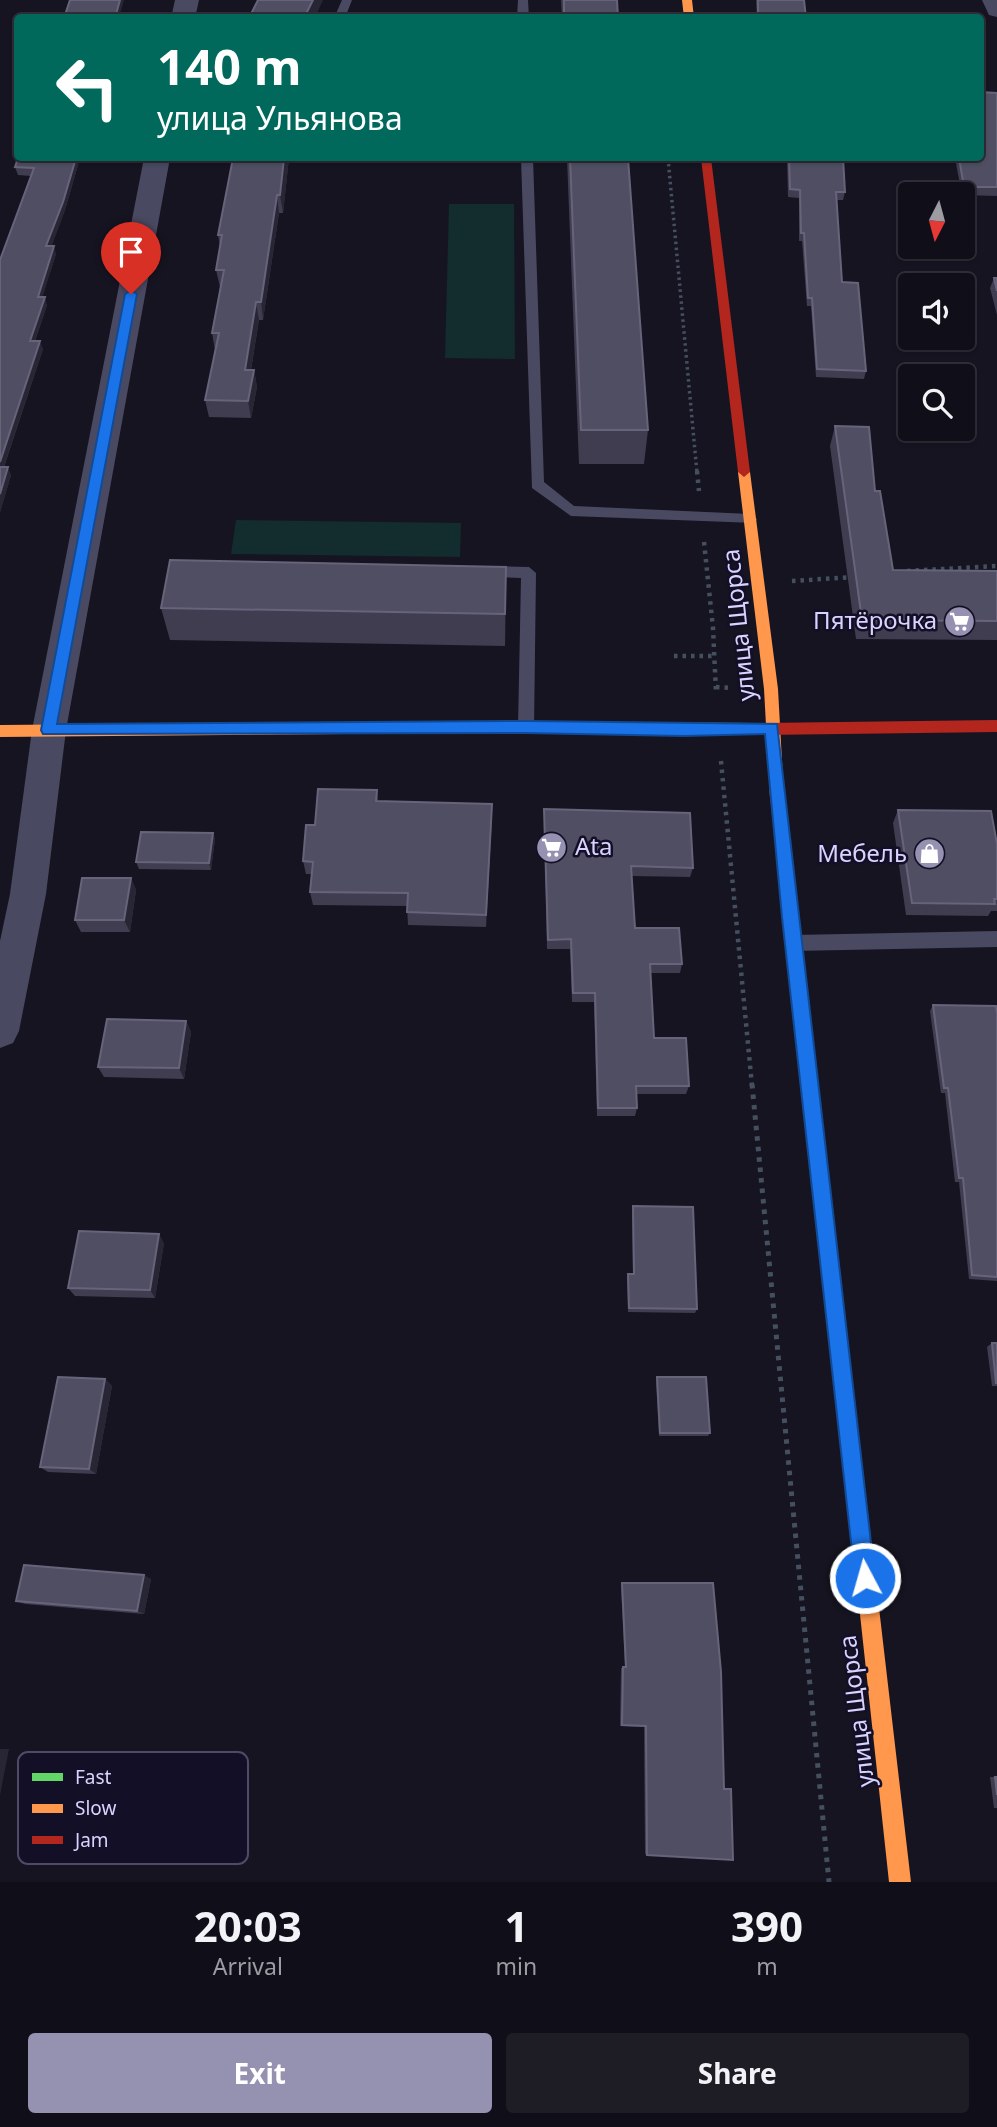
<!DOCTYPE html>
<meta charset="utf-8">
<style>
body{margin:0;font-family:"Noto Sans",sans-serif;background:#1e1d26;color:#f1f3f6;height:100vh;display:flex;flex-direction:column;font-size:26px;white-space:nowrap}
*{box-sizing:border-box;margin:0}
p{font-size:23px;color:#9c9ca2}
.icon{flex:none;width:38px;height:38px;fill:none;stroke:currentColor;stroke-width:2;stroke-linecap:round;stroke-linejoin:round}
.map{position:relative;height:1882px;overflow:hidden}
.drawer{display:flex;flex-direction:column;background:#100f19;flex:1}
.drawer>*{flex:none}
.banner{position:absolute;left:14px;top:14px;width:970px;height:147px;border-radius:7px;box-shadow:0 2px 5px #0004,0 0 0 2px #302f38;background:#00695c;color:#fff;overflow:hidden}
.needle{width:46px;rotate:186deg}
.fabs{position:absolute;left:898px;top:182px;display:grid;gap:14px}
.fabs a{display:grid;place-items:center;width:77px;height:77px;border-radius:7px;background:#100f19;box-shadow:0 2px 5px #0004,0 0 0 2px #302f38;font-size:35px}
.pin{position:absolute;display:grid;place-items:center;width:60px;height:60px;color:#fff;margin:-72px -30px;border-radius:50% 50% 50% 0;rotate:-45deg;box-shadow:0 0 7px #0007}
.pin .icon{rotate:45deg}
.me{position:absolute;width:77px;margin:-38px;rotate:354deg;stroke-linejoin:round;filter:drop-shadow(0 0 5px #0008)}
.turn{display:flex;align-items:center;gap:24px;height:147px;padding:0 28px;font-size:32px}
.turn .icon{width:91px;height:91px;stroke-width:2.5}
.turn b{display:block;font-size:49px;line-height:60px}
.eta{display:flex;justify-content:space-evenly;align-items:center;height:119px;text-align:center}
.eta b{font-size:42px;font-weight:700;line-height:49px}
.action{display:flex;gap:14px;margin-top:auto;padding:14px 28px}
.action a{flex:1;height:80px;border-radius:7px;background:#9591b1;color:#fff;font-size:28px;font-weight:700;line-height:80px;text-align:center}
.action a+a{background:#1e1d26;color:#f1f3f6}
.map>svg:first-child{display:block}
.green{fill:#132c2d}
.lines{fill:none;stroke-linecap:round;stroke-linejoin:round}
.path-far2{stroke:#44505f;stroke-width:3.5;stroke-dasharray:2.5 3.5;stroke-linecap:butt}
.path-far1{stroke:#44505f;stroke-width:4.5;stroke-dasharray:3.5 5;stroke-linecap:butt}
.path{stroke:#44505f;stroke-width:5;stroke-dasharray:4.5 6;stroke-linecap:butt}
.lane{fill:#4a4962;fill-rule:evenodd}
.street{fill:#4a4962;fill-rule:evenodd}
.fast{fill:#63d668;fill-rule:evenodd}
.slow{fill:#ff974d;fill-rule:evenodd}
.jam{fill:#b3261e;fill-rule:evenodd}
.wall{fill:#403d50}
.shaded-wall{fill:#282635}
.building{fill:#504e63;stroke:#66637b;stroke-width:2}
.route{fill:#1a73e8;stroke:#114b97;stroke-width:2}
.labels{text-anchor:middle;stroke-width:5;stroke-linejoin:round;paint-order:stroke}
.poi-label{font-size:24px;fill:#d9d4ff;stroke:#130f26;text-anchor:end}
.street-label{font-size:24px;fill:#d9d4ff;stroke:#130f26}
.key{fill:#130f26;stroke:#4e4a67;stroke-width:2}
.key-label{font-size:19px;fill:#d9d4ff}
</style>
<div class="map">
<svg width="997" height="1882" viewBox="0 0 997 1882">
<rect width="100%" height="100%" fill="#161421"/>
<path class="green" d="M449 204H514L515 359 445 358Z
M236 520 461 523 460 557 231 554Z"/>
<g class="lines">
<path class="path-far2" d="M668 158 697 473"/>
<path class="path-far1" d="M697 471 699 491
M704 542 713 628 716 693
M907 571 997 566
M792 581 853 577
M674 656H714
M716 687 733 688
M721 761 752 1086"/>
<path class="path" d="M752 1084 829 1882"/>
<path class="lane" d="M342 0H352L345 18H334Z
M518 0H528L529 18H517Z
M521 158H533L544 482 574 506 750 514 757 519 755 523 571 516 532 488Z
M484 566 529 567 536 573 534 727 526 733 518 727 521 578 479 576 477 572 479 568Z
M997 931V947L793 951 787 948 784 943 787 938 793 935Z"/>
<path class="street" d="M175 0H199L195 18H171Z
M982 0H997V17L989 15Z
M144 158H170L66 730 46 894 19 1031 13 1043 0 1048V941L10 894 32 730Z"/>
<path class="fast" d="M466 721 756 723 763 729 756 735 466 733 459 727Z"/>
<path class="slow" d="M682 0H692L694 18H684Z
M744 467 750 472 778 689 784 797 777 803 770 797 764 689 738 472Z
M466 721 473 727 466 733 0 737V725Z
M846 1393 853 1395 855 1402 911 1882H889L837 1402 839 1395Z"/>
<path class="jam" d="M701 158H711L750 472 744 477 738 472Z
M997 720V732L756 735 749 729 756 723Z
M777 791 784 797 855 1402 853 1409 846 1411 839 1409 837 1402 770 797Z"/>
</g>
<path class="wall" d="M561 0H617L618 18H562Z
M756 0H804L806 18H757Z
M997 93V196L962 195 955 158H980Z
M18 158H80L65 210 51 246 56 254 42 297 47 305 35 341 43 349 4 467 11 475 0 512V260L31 176 18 175 15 167Z
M233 158H289L283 213H279L263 320H259L251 370H254L257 387 251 418 209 417 205 400 215 350 212 333 220 287 216 270 220 247 218 235Z
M567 158H628L648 430 644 464H579Z
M783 158H843L845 192 843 200H837L842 282 866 371 864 379 816 377 811 306H807L802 241H799V198L788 197 787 158Z
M994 278H997V315L990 288Z
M835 426 875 491 893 570 997 571V640L856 639 830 446Z
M506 567 505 646 170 640 161 608Z
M377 790 378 801 492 818 486 927 408 925 407 906 313 905 310 892 312 874H306L303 861 315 825Z
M544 809 693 868 690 877 632 876 635 928 682 964 680 973H650L654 1038 689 1086 686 1094H636L637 1108 635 1116H597L594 1002H572L570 949H547Z
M898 810 997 844V911H991L988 916 906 915 893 823Z
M213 833 215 839 211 870 139 869 136 862Z
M131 878 136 890 130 932H81L75 920Z
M933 1005 997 1013V1281L969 1279 959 1182H955L945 1093H941L930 1011Z
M186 1021 191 1032 184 1079 104 1077 98 1067Z
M633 1206 697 1309 695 1313 628 1312 627 1278 628 1274H633L632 1210Z
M164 1243 155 1298 75 1296 68 1288Z
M992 1343H997V1386H992L987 1347Z
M657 1377 710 1433 708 1436H659L656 1381Z
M105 1379 112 1386 96 1474 48 1472 40 1467Z
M151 1579 144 1614 25 1604 16 1601Z
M622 1583H713L647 1855 645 1854 644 1727 620 1726 621 1668 625 1667 621 1586Z
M990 1777H997V1808H994Z"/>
<path class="shaded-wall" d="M120 0H124L119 18H115Z
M313 0H323L315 18H304Z
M76 158H80L65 210 49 254 46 246Z
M284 158H289L283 213 280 195Z
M277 195 279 213 263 320 261 302Z
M54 246 56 254 40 305 38 297Z
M45 297 47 305 32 349 30 341Z
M256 302 259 320 248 387 245 370Z
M40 341 43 349 1 475 0 471V462Z
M254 370 257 387 251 418 248 401Z
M8 467 11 475 0 512V494Z
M506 567V599L505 646V614Z
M492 804V818L486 927V915Z
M213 833 215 839 211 870 209 863Z
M131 878 136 890 130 932 124 920Z
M186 1021 191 1032 184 1079 179 1068Z
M159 1234 164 1243 155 1298 150 1290Z
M105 1379 112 1386 96 1474 89 1469Z
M144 1575 151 1579 144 1614 137 1611Z
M0 1749H9L0 1795Z"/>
<path class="building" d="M70 0H120L115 18H64Z
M258 0H313L304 18H249Z
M564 0H617L618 18H564Z
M758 0H804L806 18H766V13H758Z
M980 92 997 93V187H964L959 158H980Z
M18 158H76L63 202 46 246H54L38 297H45L30 341H40L0 462V260L34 168 15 167Z
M233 158H284L280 195H277L261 302H256L245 370H254L248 401 205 400 219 333H212L224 270H216L222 235H218Z
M570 158H628L648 430H581Z
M789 158H843L845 192H836L842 282 858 283 866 371 817 369 812 298H808L804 233H801L800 190 790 189Z
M994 278H997V291Z
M835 426 869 427 875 491H880L893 570 997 571V621L862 620Z
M0 467H8L0 494Z
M170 560 506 567 505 614 161 608Z
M318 789 377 790 376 801 492 804 486 915 407 912 408 893 310 892 313 862 303 861 306 825H315Z
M544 809 690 813 693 868 631 866 635 928H679L682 964H650L654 1038H686L689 1086H636L637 1108H598L595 993H573L571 939 548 940Z
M898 810 991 811 997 844V899H994L995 904 912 903Z
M141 832 213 833 209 863 136 862Z
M82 878H131L124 920H75Z
M933 1005 996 1006 997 1013V1277L972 1275 963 1178H959L948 1088H944Z
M107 1019 186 1021 179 1068 98 1067Z
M633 1206 693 1207 697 1309 629 1308 628 1274H634Z
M79 1231 159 1234 150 1290 68 1288Z
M992 1343H997V1383H996Z
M58 1377 105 1379 89 1469 40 1467Z
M657 1377H706L710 1433H660Z
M24 1565 144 1575 137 1611 16 1601Z
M622 1583H713L721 1672 724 1789H731L733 1860 647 1855 646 1726 622 1725 623 1667H626Z
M995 1777H997V1795Z"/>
<path class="route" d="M131 290 137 294 57 724 526 721 777 724 875 1578 872 1585 865 1588 858 1585 855 1578 782 917 765 734 684 736 526 733 43 734 41 730 125 294Z"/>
<defs>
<symbol id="supermarket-disc" viewBox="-11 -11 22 22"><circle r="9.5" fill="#9591b1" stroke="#130f26"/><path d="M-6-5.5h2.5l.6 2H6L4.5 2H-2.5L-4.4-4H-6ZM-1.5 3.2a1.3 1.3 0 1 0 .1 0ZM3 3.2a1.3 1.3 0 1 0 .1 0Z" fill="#fff"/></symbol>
<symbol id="shop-disc" viewBox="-11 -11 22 22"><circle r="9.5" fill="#9591b1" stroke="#130f26"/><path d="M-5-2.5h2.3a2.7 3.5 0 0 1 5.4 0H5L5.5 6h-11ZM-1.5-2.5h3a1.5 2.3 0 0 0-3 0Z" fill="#fff"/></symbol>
</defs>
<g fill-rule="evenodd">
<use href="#supermarket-disc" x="942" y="604" width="35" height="35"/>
<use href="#supermarket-disc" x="534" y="830" width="35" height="35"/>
<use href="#shop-disc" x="912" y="836" width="35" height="35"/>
</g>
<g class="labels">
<g class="poi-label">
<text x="937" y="629">Пятёрочка</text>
<text x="575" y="855" text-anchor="start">Ata</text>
<text x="907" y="862">Мебель</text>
</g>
<g class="street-label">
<text transform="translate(739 625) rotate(-96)" y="8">улица Щорса</text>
<text transform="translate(857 1711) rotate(-97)" y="8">улица Щорса</text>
</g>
</g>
<rect x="18" y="1752" width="230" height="112" rx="10" class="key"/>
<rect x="32" y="1773" width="31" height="8" fill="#63d668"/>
<rect x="32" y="1804" width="31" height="9" fill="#ff974d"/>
<rect x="32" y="1836" width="31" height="8" fill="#b3261e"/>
<g class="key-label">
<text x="75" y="1784">Fast</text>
<text x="75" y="1815">Slow</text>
<text x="75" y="1847">Jam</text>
</g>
</svg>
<div class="fabs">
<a><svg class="needle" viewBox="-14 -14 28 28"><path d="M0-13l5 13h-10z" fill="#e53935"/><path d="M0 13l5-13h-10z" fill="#9c9ca2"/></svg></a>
<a><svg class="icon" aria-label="sound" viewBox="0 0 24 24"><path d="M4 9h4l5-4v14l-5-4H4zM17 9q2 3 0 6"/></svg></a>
<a><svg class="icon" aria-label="search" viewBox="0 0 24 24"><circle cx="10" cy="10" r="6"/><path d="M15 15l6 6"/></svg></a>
</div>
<div class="pin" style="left:131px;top:294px;background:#d93025"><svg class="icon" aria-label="arrive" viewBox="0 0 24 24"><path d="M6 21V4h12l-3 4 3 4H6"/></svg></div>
<svg class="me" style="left:865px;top:1578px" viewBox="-20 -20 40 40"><circle r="17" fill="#1a73e8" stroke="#fff" stroke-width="3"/><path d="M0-11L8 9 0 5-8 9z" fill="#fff"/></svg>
<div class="banner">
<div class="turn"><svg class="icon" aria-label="left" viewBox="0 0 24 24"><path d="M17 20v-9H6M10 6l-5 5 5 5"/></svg><div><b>140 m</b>улица Ульянова</div></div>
</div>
</div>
<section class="drawer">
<div class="eta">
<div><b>20:03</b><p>Arrival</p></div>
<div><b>1</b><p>min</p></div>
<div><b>390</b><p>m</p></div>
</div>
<div class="action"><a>Exit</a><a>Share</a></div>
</section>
